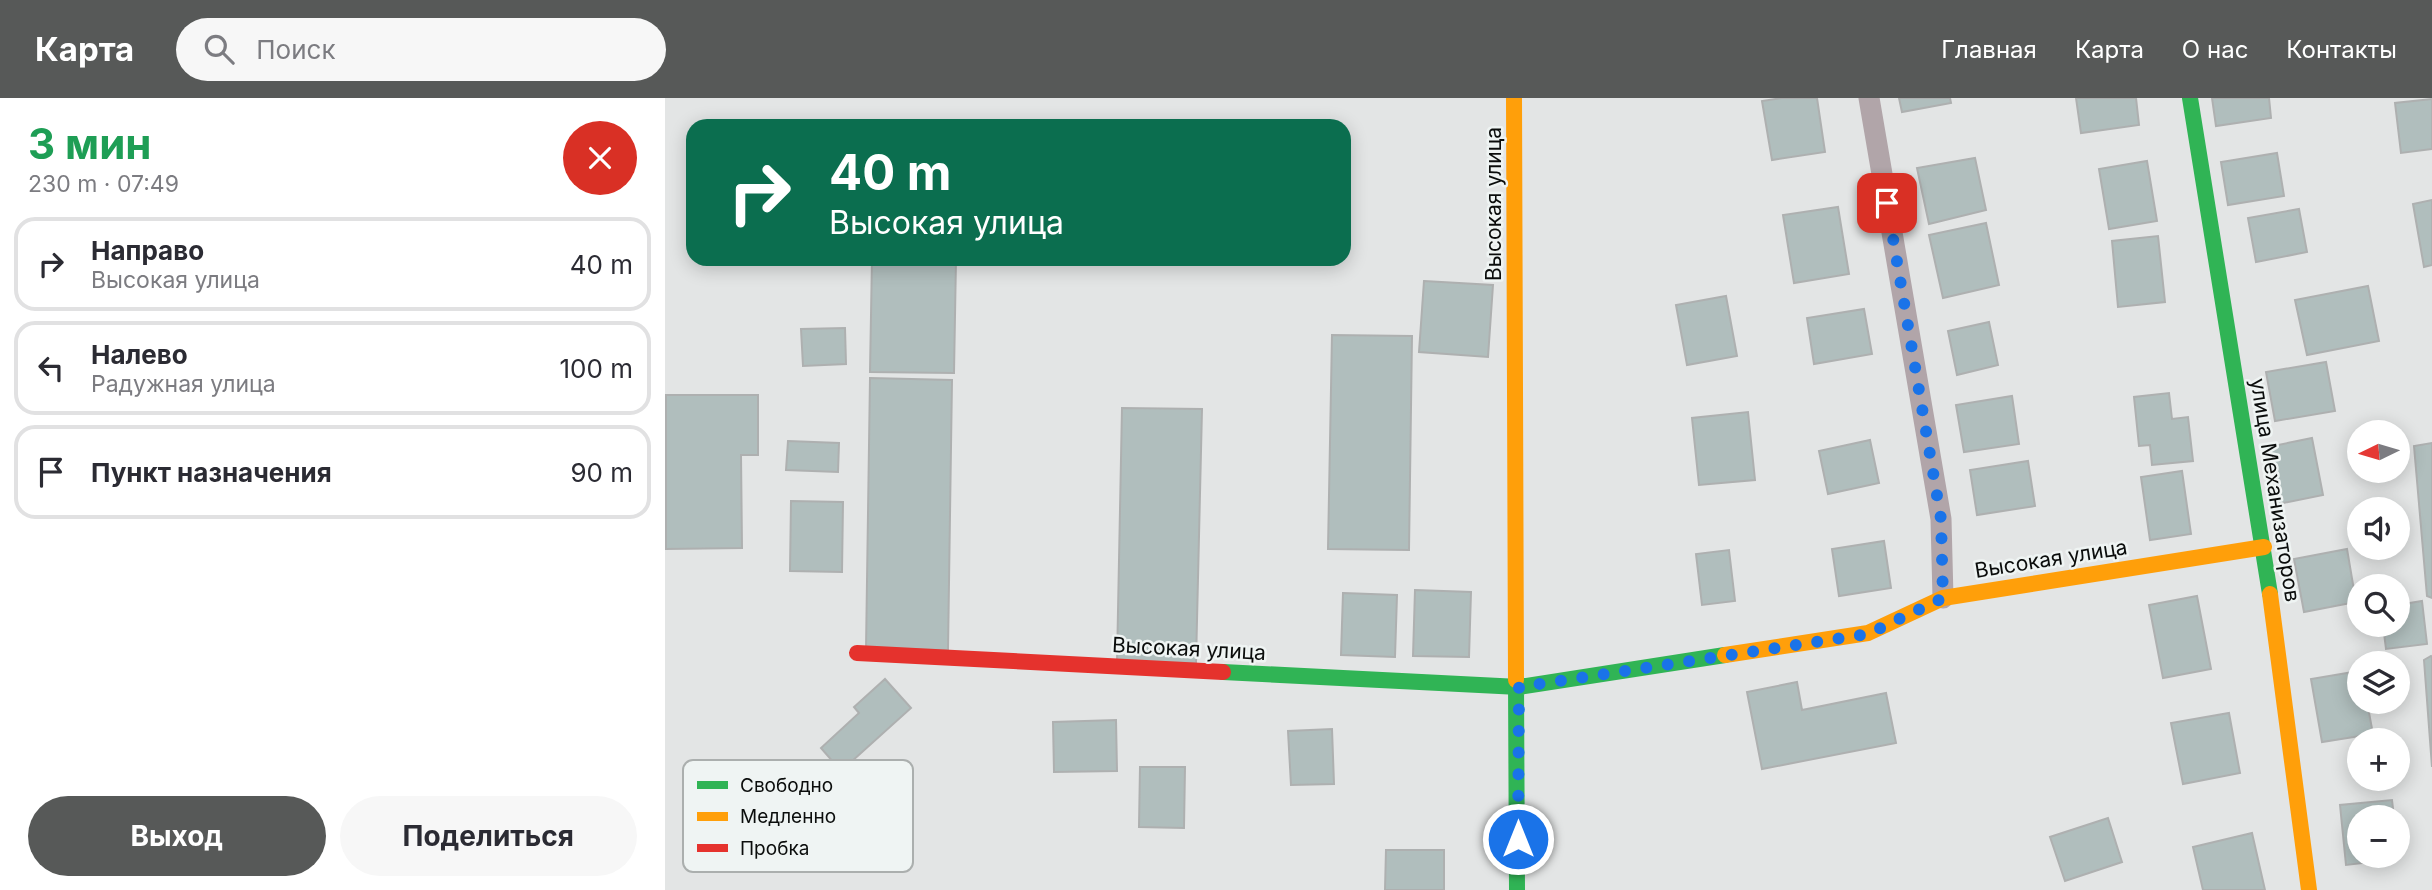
<!DOCTYPE html>
<html lang="ru">
<meta charset="utf-8">
<style>
body{margin:0;font-family:Inter,sans-serif;background:#f7f7f7;color:#2b2b33;height:100vh;display:flex;flex-direction:column;font-size:26px;white-space:nowrap}
*{box-sizing:border-box;margin:0}
p{font-size:23px;color:#7c7c81}
.icon{flex:none;width:38px;height:38px;fill:none;stroke:currentColor;stroke-width:2;stroke-linecap:round;stroke-linejoin:round}
.map{position:relative;flex:1;overflow:hidden}
.side{display:flex;flex-direction:column;background:#fff;width:665px}
.side>*{flex:none}
.guide{position:absolute;left:21px;top:21px;width:665px;height:147px;border-radius:21px;box-shadow:0 4px 18px #0003;background:#0b6e4f;color:#fff;overflow:hidden}
.needle{width:46px;rotate:265deg}
.controls{position:absolute;left:1682px;top:322px;display:grid;gap:14px}
.controls a{display:grid;place-items:center;width:63px;height:63px;border-radius:50%;background:#fff;box-shadow:0 4px 18px #0003;font-size:35px}
.pin{position:absolute;display:grid;place-items:center;width:60px;height:60px;color:#fff;margin:-30px;border-radius:14px;box-shadow:0 4px 10px #0006}
.me{position:absolute;width:77px;margin:-38px;rotate:0deg;stroke-linejoin:round;filter:drop-shadow(0 0 5px #0008)}
.turn{display:flex;align-items:center;gap:24px;height:147px;padding:0 28px;font-size:32px}
.turn .icon{width:91px;height:91px;stroke-width:2.5}
.turn b{display:block;font-size:49px;line-height:60px}
.round{display:grid;place-items:center;flex:none;width:74px;height:74px;border-radius:37px;background:#f7f7f7}
.head{display:flex;align-items:center;justify-content:space-between;height:119px;padding:0 28px}
h1{font-size:42px;font-weight:700;line-height:52px;color:#1e9e55}
.button{display:flex;gap:14px;margin-top:auto;padding:14px 28px}
.button a{flex:1;height:80px;border-radius:42px;background:#575958;color:#fff;font-size:28px;font-weight:700;line-height:80px;text-align:center}
.button a+a{background:#f7f7f7;color:#2b2b33}
ul{padding:0;list-style:none}
li{display:flex;align-items:center;gap:21px;height:94px;margin:0 14px 10px;padding:0 14px;border:4px solid #e1e1e2;border-radius:21px}
li div{flex:1}
li b{display:block;font-size:26px}
li em{font-style:normal}
header{display:flex;align-items:center;gap:42px;box-sizing:border-box;height:98px;padding:0 35px;background:#575958;color:#fff}
header strong{font-size:33px}
nav{display:flex;gap:38px;margin-inline-start:auto;font-size:24px}
.search{width:490px;height:63px;background:#f7f7f7;display:flex;align-items:center;gap:18px;box-sizing:border-box;padding:0 24px;border-radius:38px;color:#7c7c81;font-size:26px}
main{display:flex;flex:1;min-height:0}
.map>svg:first-child{display:block}
.building{fill:#b0bebd;stroke:#aeb0b0;stroke-width:2}
.lines{fill:none;stroke-linecap:round;stroke-linejoin:round}
.street{stroke:#b1a5a9;stroke-width:21}
.fast{stroke:#30b455;stroke-width:16}
.slow{stroke:#ff9f0a;stroke-width:16}
.jam{stroke:#e5322d;stroke-width:16}
.route{stroke:#1a73e8;stroke-width:12;stroke-dasharray:0 21.6}
.labels{text-anchor:middle;stroke-width:5;stroke-linejoin:round;paint-order:stroke}
.street-label{font-size:21px;fill:#0b0d0c;stroke:#eff4f3}
.key{fill:#eff4f3;stroke:#abafae;stroke-width:2}
.key-label{font-size:19px;fill:#0b0d0c}
</style>
<header>
<strong>Карта</strong>
<div class="search"><svg class="icon" aria-label="search" viewBox="0 0 24 24"><circle cx="10" cy="10" r="6"/><path d="M15 15l6 6"/></svg>Поиск</div>
<nav><a>Главная</a><a>Карта</a><a>О нас</a><a>Контакты</a></nav>
</header>
<main>
<section class="side">
<div class="head"><div><h1>3 мин</h1><p>230 m · 07:49</p></div><a class="round" style="background:#d93025;color:#fff"><svg class="icon" aria-label="close" viewBox="0 0 24 24"><path d="M6 6l12 12M18 6L6 18"/></svg></a></div>
<ul>
<li><svg class="icon" aria-label="right" viewBox="0 0 24 24"><path d="M7 20v-9h11M14 6l5 5-5 5"/></svg><div><b>Направо</b><p>Высокая улица</p></div><em>40 m</em></li>
<li><svg class="icon" aria-label="left" viewBox="0 0 24 24"><path d="M17 20v-9H6M10 6l-5 5 5 5"/></svg><div><b>Налево</b><p>Радужная улица</p></div><em>100 m</em></li>
<li><svg class="icon" aria-label="arrive" viewBox="0 0 24 24"><path d="M6 21V4h12l-3 4 3 4H6"/></svg><div><b>Пункт назначения</b></div><em>90 m</em></li>
</ul>
<div class="button"><a>Выход</a><a>Поделиться</a></div>
</section>
<div class="map">
<svg width="1767" height="792" viewBox="0 0 1767 792">
<rect width="100%" height="100%" fill="#e3e5e5"/>
<path class="building" d="M1117 0H1152L1160 54 1107 62 1097 3Z
M1234 0H1285L1286 5 1237 14Z
M1411 0H1471L1474 27 1416 35Z
M1547 0H1604L1606 20 1551 28Z
M1767 1V51L1736 55 1730 5Z
M1612 55 1619 98 1563 107 1556 64Z
M1310 60 1321 112 1264 126 1252 70Z
M1482 63 1492 123 1444 131 1434 71Z
M1767 102V167L1759 169 1748 106Z
M1173 109 1184 176 1129 185 1118 117Z
M1634 111 1642 154 1591 164 1583 120Z
M1321 125 1334 187 1278 200 1264 137Z
M1493 138 1500 204 1453 209 1447 143Z
M207 161H291L289 275 205 274Z
M759 183 828 187 823 259 754 254Z
M1703 188 1714 243 1642 257 1630 202Z
M1061 198 1072 258 1022 267 1011 207Z
M1199 211 1207 256 1149 266 1142 220Z
M1324 224 1333 267 1292 277 1283 233Z
M180 230 181 266 138 268 136 231Z
M667 237 747 238 744 452 663 451Z
M1661 264 1670 313 1610 323 1601 274Z
M205 280 287 282 283 552 201 551Z
M1504 295 1507 321 1523 319 1528 363 1487 367 1485 347 1474 348 1469 299Z
M1 297H93V357H76L77 450 1 451Z
M1347 298 1354 346 1299 354 1291 307Z
M457 310 537 311 531 565 452 564Z
M1083 314 1090 382 1034 387 1027 320Z
M1647 340 1658 397 1613 406 1603 349Z
M1205 342 1214 385 1163 396 1154 353Z
M123 343 174 345 173 374 121 372Z
M1767 345V500L1762 498 1749 348Z
M1363 363 1370 408 1312 417 1305 372Z
M1517 373 1526 436 1485 442 1476 379Z
M126 403 178 404 177 474 125 473Z
M1219 443 1226 490 1174 498 1167 451Z
M1682 451 1691 504 1639 514 1629 461Z
M1064 452 1070 503 1037 507 1031 456Z
M750 492 806 494 804 559 748 558Z
M678 495 732 497 730 559 676 557Z
M1532 498 1546 571 1498 580 1484 507Z
M1757 503 1762 546 1721 551 1718 527H1732V507Z
M1766 558 1767 559V669L1759 562Z
M1694 573V604H1702L1708 636 1657 644 1646 581Z
M220 581 246 610 176 673 156 650 194 615 189 609Z
M1132 584 1137 612 1221 595 1231 645 1097 671 1082 594Z
M1564 615 1575 675 1518 686 1506 625Z
M451 622 452 673 389 674 388 624Z
M667 631 669 686 626 687 623 633Z
M475 669H520L519 730 474 729Z
M1727 702 1729 719H1694V758H1732V755L1733 761 1681 767 1675 707Z
M1443 720 1457 764 1400 783 1385 739Z
M1587 735 1600 792H1538L1528 749Z
M721 752H779V792H720Z"/>
<g class="lines">
<path class="street" d="M1204 0 1276 421 1278 500"/>
<path class="fast" d="M1525 0 1605 496
M558 574 854 589 1060 557
M851 582 852 792"/>
<path class="slow" d="M849 0 851 582
M1605 496 1644 792
M1060 557 1203 535 1278 500 1599 449"/>
<path class="jam" d="M192 555 558 574"/>
</g>
<g class="lines">
<path class="route" d="M853 741 854 589 1203 536 1278 500 1276 421 1222 105"/>
</g>
<g class="labels">
<g class="street-label">
<text transform="translate(829 106) rotate(-90)" y="7">Высокая улица</text>
<text transform="translate(1610 392) rotate(81)" y="7">улица Механизаторов</text>
<text transform="translate(1386 461) rotate(-9)" y="7">Высокая улица</text>
<text transform="translate(524 551) rotate(3)" y="7">Высокая улица</text>
</g>
</g>
<rect x="18" y="662" width="230" height="112" rx="10" class="key"/>
<rect x="32" y="683" width="31" height="8" fill="#30b455"/>
<rect x="32" y="714" width="31" height="9" fill="#ff9f0a"/>
<rect x="32" y="746" width="31" height="8" fill="#e5322d"/>
<g class="key-label">
<text x="75" y="694">Свободно</text>
<text x="75" y="725">Медленно</text>
<text x="75" y="757">Пробка</text>
</g>
</svg>
<div class="controls">
<a><svg class="needle" viewBox="-14 -14 28 28"><path d="M0-13l5 13h-10z" fill="#e53935"/><path d="M0 13l5-13h-10z" fill="#7c7c81"/></svg></a>
<a><svg class="icon" aria-label="sound" viewBox="0 0 24 24"><path d="M4 9h4l5-4v14l-5-4H4zM17 9q2 3 0 6"/></svg></a>
<a><svg class="icon" aria-label="search" viewBox="0 0 24 24"><circle cx="10" cy="10" r="6"/><path d="M15 15l6 6"/></svg></a>
<a><svg class="icon" aria-label="layers" viewBox="0 0 24 24"><path d="M12 4l9 5-9 5-9-5zM3 14l9 5 9-5"/></svg></a>
<a>+</a>
<a>−</a>
</div>
<div class="pin" style="left:1222px;top:105px;background:#d93025"><svg class="icon" aria-label="arrive" viewBox="0 0 24 24"><path d="M6 21V4h12l-3 4 3 4H6"/></svg></div>
<svg class="me" style="left:853px;top:741px" viewBox="-20 -20 40 40"><circle r="17" fill="#1a73e8" stroke="#fff" stroke-width="3"/><path d="M0-11L8 9 0 5-8 9z" fill="#fff"/></svg>
<div class="guide">
<div class="turn"><svg class="icon" aria-label="right" viewBox="0 0 24 24"><path d="M7 20v-9h11M14 6l5 5-5 5"/></svg><div><b>40 m</b>Высокая улица</div></div>
</div>
</div>
</main>
